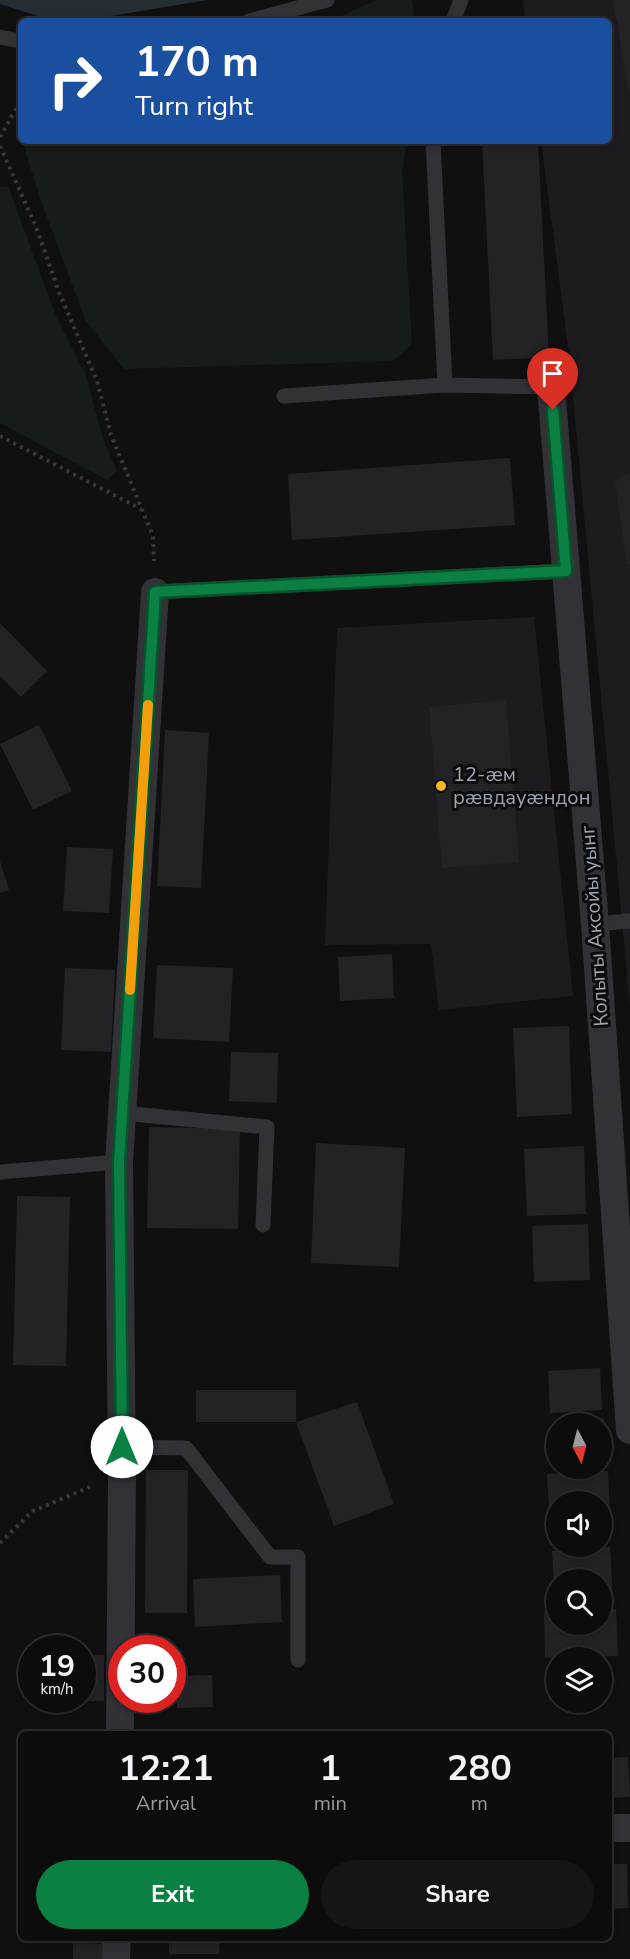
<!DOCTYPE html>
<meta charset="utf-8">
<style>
body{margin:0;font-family:"Nunito Sans",sans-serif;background:#151516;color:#f1f3f6;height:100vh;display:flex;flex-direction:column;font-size:22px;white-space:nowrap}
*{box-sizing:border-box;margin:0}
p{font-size:20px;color:#9a9b9d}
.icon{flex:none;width:33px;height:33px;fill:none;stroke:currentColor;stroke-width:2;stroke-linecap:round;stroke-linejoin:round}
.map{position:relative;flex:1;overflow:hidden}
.drawer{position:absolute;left:18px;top:1731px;width:594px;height:210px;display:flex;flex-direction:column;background:#0c0c0d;border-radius:9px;box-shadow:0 3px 9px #0003,0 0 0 2px #2c2c2e}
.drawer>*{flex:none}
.top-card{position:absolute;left:18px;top:18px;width:594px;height:126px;border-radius:9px;box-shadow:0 3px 9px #0003,0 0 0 2px #2c2c2e;background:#1a4fa0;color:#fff;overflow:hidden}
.needle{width:39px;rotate:173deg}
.controls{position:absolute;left:546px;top:1413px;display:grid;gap:12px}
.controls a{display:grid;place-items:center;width:66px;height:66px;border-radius:50%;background:#0c0c0d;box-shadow:0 3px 9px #0003,0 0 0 2px #2c2c2e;font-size:30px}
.speed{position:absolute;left:18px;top:1635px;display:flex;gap:12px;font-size:30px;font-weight:700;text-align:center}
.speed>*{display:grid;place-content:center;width:78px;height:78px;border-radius:50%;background:#0c0c0d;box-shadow:0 3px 9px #0003,0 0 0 2px #2c2c2e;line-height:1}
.speed small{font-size:15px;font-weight:400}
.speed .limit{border:9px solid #d22;background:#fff;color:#111}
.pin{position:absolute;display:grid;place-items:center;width:51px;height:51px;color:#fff;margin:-62px -26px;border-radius:50% 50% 50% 0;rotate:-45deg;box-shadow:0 0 6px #0007}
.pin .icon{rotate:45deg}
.me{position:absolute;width:66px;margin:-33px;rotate:0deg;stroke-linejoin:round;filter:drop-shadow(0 0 4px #0008)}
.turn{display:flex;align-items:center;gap:21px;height:126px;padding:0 18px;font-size:27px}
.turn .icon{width:78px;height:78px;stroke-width:2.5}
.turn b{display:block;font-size:42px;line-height:51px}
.eta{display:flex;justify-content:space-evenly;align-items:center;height:102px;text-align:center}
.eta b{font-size:36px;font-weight:700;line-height:42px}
.button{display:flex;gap:12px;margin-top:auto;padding:12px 18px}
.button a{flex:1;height:69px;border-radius:36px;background:#0b8043;color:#fff;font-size:24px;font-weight:700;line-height:69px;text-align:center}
.button a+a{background:#151516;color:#f1f3f6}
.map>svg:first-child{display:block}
.built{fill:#1c1c1e}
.green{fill:#161c17}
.water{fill:#262e35}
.building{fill:#232325}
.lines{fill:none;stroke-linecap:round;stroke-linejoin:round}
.path{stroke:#37383d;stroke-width:4;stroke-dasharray:3 4.5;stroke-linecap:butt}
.lane{stroke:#313136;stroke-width:15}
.street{stroke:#313136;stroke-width:28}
.route-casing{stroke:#07532c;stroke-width:15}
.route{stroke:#0b8043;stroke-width:10}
.slow{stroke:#f59e0b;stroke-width:10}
.poi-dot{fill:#f8b821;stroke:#0b0b0c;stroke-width:2}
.labels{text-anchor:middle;stroke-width:6;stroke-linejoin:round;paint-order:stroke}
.poi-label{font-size:20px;fill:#a0a5b3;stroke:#0b0b0c;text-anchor:start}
.street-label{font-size:20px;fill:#a0a5b3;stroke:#0b0b0c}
</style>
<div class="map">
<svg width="630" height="1959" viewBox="0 0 630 1959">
<rect width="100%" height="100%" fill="#101011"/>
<path class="built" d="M523 0H630V1006L569 354 541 141H609V21H525Z
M534 617 573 996 439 1010 431 944 325 945 337 628Z"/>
<path class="green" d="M376 0H412L415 21H330Z
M25 141H407L402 171 412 344 393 361 124 369 86 321 42 204 23 144Z
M8 186 56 316 86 375 104 442 117 470 107 480 0 423V187Z"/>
<path class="water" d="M0 0H207L81 21H54L0 4Z"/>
<path class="building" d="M613 0H630V93H629Z
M482 141H538L549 357 493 360Z
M510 458 515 525 292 540 288 474Z
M630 472V564L627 565 615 482Z
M0 623 47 671 21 697 0 676Z
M506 700 519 862 442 868 429 707Z
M39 725 72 791 33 810 0 744Z
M165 730 209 733 201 888 157 886Z
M67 847 113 849 109 913 63 911Z
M0 861 9 890 0 893Z
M392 954 394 998 340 1001 338 957Z
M157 965 233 968 229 1042 153 1038Z
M65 968 115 970 111 1052 61 1050Z
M569 1026 572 1114 517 1117 513 1028Z
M231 1052 278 1053 277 1103 229 1101Z
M149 1127 240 1129 238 1229 147 1228Z
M316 1143 405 1148 399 1267 311 1263Z
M584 1146 586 1214 527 1216 524 1149Z
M17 1196 70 1197 66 1366 13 1365Z
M588 1224 590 1280 534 1282 532 1226Z
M600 1368 602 1410 550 1413 548 1371Z
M196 1390H296V1422H196Z
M357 1402 394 1504 334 1526 296 1422Z
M604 1418 606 1460H602V1424H561V1420Z
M146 1470H188L187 1613H145Z
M608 1471 611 1537 602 1538V1502H556V1540L551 1541 547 1474Z
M610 1547 613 1599H602V1580H556V1596H555L552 1551Z
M280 1575 282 1622 195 1627 193 1579Z
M602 1609H616L618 1656 545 1658 544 1611H556V1624H602Z
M82 1655H104V1701L63 1702V1700H82Z
M212 1675 213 1707 177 1708 176 1676Z
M628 1757 630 1797 609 1798V1758Z
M609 1864H627L628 1908 609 1909Z
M169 1938H219V1954H169Z
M73 1943 109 1944V1959H73Z"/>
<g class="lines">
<path class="path" d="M0 137 21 100
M0 146 36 227 59 292 97 381 111 435 153 536 154 561
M0 436 141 509
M0 1543 33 1511 90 1487"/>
<path class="lane" d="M249 21 327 0
M453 21 461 0
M0 37 21 41
M433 141 445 385
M284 396 445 385 551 387
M155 592 566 571
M595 924 630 921
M123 1113 267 1127 263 1225
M0 1172 119 1162
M122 1447 186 1448 270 1557H298V1660"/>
<path class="street" d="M551 387 595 924 630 1430
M120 1734 122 1474 119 1162 155 592
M609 1828H630
M116 1959 117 1938"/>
</g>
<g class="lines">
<defs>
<path id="route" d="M122 1447 119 1162 155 592 566 571 553 410"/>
</defs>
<use href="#route" class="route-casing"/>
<use href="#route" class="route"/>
<path class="slow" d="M130 990 148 705"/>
</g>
<circle class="poi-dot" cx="441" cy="786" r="6"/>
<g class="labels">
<g class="poi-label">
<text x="453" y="781">12-æм<tspan x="453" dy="23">рӕвдауӕндон</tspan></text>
</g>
<g class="street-label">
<text transform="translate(594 926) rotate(-94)" y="7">Колыты Аксойы уынг</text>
</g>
</g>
</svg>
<div class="controls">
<a><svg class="needle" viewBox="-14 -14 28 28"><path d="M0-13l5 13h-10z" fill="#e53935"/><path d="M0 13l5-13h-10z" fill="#9a9b9d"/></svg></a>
<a><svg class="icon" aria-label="sound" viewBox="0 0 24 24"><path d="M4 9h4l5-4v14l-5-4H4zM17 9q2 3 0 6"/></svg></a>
<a><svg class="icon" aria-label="search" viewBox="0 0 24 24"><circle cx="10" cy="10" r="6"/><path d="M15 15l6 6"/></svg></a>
<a><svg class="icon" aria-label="layers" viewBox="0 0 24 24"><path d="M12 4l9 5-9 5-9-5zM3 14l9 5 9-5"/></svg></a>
</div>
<div class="speed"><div>19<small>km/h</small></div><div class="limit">30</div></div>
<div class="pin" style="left:553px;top:410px;background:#d93025"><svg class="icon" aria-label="arrive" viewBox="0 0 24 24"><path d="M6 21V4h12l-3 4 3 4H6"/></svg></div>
<svg class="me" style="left:122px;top:1447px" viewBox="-20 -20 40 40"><circle r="19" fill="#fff"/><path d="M0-13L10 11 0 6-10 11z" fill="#0b8043"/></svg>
<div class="top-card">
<div class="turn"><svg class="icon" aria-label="right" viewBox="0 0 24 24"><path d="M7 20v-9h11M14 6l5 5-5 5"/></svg><div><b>170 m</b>Turn right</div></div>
</div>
<section class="drawer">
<div class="eta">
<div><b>12:21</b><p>Arrival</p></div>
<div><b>1</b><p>min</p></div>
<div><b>280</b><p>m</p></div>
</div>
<div class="button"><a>Exit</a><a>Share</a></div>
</section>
</div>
